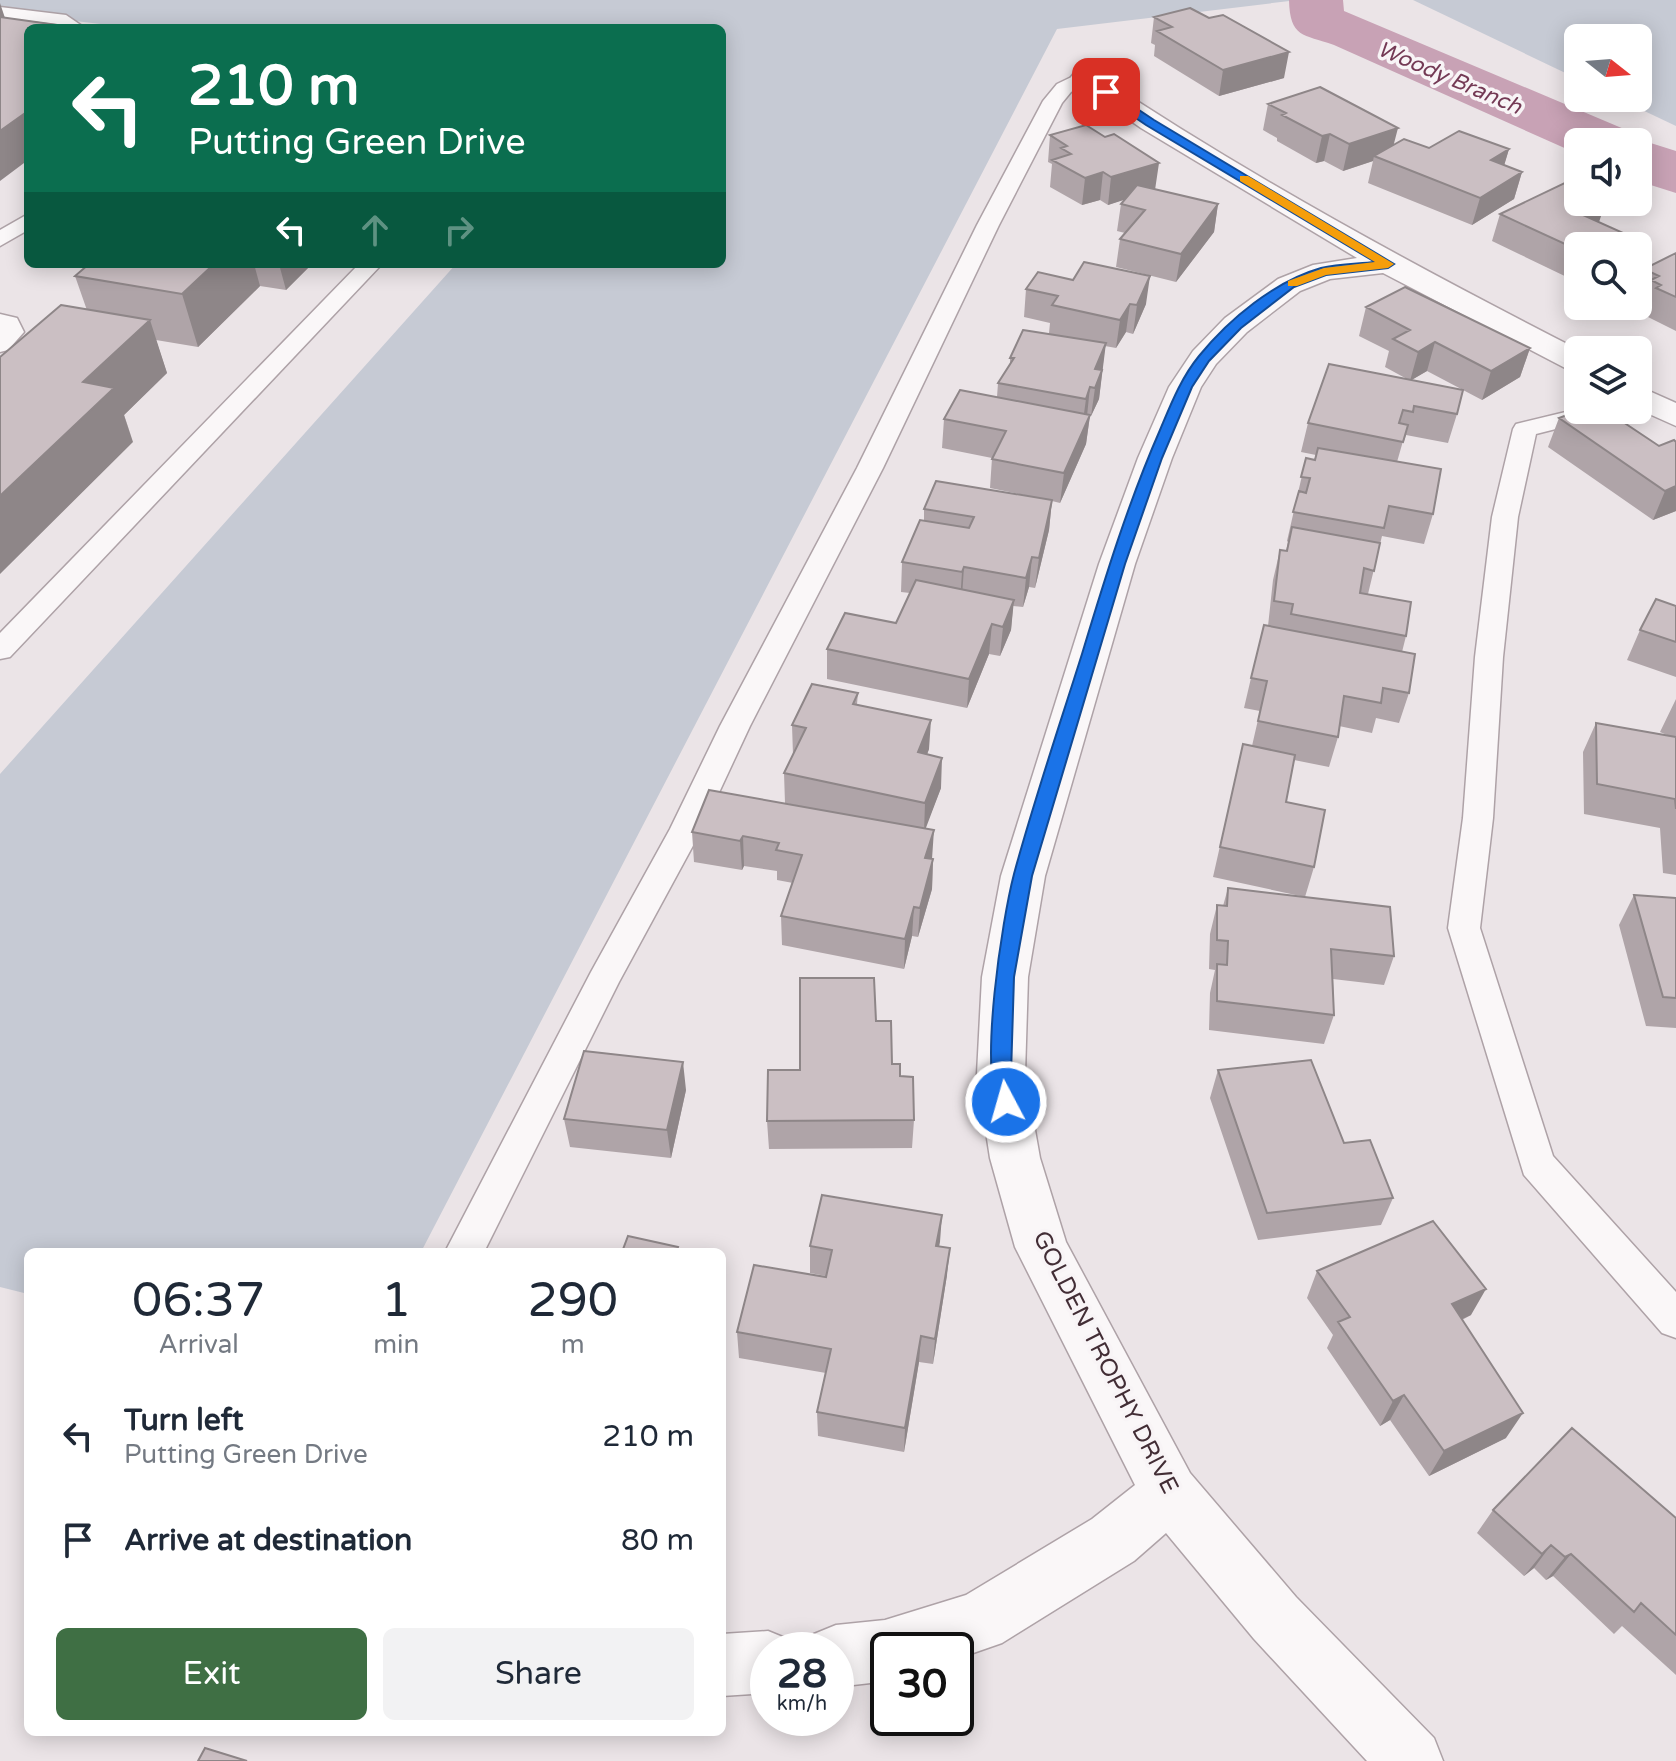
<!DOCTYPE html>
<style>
body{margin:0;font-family:"Varela Round",sans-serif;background:#f2f2f3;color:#1f2937;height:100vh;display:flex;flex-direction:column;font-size:30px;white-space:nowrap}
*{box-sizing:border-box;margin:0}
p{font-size:26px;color:#747a83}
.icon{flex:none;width:44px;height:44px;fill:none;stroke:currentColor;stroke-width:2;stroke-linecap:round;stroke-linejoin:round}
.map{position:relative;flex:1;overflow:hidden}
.drawer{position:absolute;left:24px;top:1248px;width:702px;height:488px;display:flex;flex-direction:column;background:#fff;border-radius:12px;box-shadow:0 4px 20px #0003}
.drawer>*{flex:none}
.banner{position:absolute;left:24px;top:24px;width:702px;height:244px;border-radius:12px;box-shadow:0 4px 20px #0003;background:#0b6e4f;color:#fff;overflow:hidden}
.needle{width:52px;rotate:107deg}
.controls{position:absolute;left:1564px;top:24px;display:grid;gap:16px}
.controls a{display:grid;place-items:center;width:88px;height:88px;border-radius:12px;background:#fff;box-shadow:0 4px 20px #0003;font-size:40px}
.speed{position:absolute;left:750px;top:1632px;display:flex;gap:16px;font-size:40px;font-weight:700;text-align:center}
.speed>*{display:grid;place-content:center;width:104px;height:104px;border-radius:50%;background:#fff;box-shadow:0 4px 20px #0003;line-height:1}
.speed small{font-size:20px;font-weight:400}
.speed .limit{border:4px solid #111;border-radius:12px;background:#fff;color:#111}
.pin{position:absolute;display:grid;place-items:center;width:68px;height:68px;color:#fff;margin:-34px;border-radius:16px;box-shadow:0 4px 12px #0006}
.me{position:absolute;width:88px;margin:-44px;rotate:354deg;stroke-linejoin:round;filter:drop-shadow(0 0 6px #0008)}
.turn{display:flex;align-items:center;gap:28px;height:168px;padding:0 32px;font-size:36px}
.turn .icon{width:104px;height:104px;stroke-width:2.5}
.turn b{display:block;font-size:56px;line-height:68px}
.lanes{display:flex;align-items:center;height:76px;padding:0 32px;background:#0003;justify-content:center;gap:40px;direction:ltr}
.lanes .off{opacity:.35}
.eta{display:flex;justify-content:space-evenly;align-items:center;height:136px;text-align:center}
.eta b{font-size:48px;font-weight:600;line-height:56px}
.action{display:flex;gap:16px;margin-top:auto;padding:16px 32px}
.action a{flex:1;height:92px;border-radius:12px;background:#3f6f44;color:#fff;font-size:32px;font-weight:600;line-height:92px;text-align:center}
.action a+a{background:#f2f2f3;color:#1f2937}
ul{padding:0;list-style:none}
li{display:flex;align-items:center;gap:24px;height:104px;padding:0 32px}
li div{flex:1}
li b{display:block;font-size:30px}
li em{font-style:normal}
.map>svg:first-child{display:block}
.green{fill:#c6cad4}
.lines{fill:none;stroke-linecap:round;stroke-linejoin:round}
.river{fill:#c8a2b5;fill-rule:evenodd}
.lane-casing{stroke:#aea2a7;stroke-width:3}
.street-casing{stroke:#aea2a7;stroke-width:3}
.lane{fill:#faf7f8;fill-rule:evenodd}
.street{fill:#faf7f8;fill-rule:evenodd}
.wall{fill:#afa4a8}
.shaded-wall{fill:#8e8688}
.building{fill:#cbbfc3;stroke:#8e8688;stroke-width:2}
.route{fill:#1a73e8;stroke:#114b97;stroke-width:2}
.slow{fill:#f59e0b}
.labels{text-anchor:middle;stroke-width:7;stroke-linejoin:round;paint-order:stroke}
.far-water-label{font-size:22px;font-style:italic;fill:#743a55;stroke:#f8f4f6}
.street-label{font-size:24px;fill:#422d35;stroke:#f8f4f6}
</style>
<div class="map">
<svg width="1676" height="1761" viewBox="0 0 1676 1761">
<rect width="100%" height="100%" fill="#ebe4e7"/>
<path class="green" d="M0 0H1298L1057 29 421 1252H28V1294L0 1287V774L456 264H722V28H134L0 12Z
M1413 0H1676V126L1617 98H1638V38H1578V79Z"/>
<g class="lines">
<path class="river" d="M1289 0H1343L1344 11 1624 129 1632 141 1638 139 1676 151V193L1638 181V142H1578V154L1334 45C1303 34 1290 38 1289 0Z"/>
<defs>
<path id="lane" d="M0 7 66 15 85 28H63L56 24 0 17Z
M1084 71 1093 77 1071 92 1062 103 999 225 883 468 750 726 702 829 619 982 484 1252H445L591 972 670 829 720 726 857 468 977 225 1043 101 1057 84Z
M28 214V230L0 246V230Z
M359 264H382L10 657 0 659V633Z
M0 314 17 318 24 332 8 350 0 352Z
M1578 409 1614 410 1611 415 1536 434 1518 517 1503 657 1493 818 1480 928 1553 1156 1676 1292V1338L1662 1333 1524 1175 1448 928 1463 818 1475 657 1492 517 1513 429 1516 424Z"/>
<path id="street" d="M1084 69 1093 72C1248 176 1413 265 1579 350L1578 372 1567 369 1383 273 1330 279 1300 291 1247 332 1216 364 1201 387 1172 458 1135 564 1045 876 1028 977 1025 1074 1040 1158 1066 1242 1190 1473 1296 1597 1434 1738 1443 1761H1367L1254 1639 1166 1533 1134 1561 1002 1643 956 1659V1650H888V1681L836 1687V1650H808L814 1634 836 1625 885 1620 966 1595 1092 1519 1135 1485 1015 1247 990 1158 977 1074 982 977 1001 876 1099 564 1138 458 1169 387 1193 351 1225 318 1278 279 1313 265 1357 258 1141 128 1075 82 1071 77 1075 72Z
M1638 386 1676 403V426L1638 409Z
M768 1631 790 1640 794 1650H768V1693L722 1696V1634Z"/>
</defs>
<use href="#lane" class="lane-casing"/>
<use href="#street" class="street-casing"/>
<use href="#lane" class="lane"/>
<use href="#street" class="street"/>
</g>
<path class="wall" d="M1154 17 1209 18 1284 78 1219 96 1154 56 1155 45 1151 43Z
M1268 104 1394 145 1429 148 1509 149 1504 165 1522 172 1514 199 1472 225 1368 183 1373 161 1343 171 1324 161 1316 163 1277 141V138L1263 130Z
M1050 135 1155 190 1218 204 1214 232 1176 282 1116 267 1120 239 1125 233 1117 231 1121 204 1125 199 1108 205 1100 200 1082 205 1050 187 1052 164 1048 162Z
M1500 214 1599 222 1578 246V277L1573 280 1492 241Z
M1676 253V331L1646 316 1647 312 1640 308 1643 301 1638 299V284L1644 269Z
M89 264H312L286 290 260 286 198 347 156 340 167 373 124 415 133 442 75 276Z
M1026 289 1146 304 1133 334 1126 332 1116 348 1105 346 1099 399 1091 416H1090L1086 444 1060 503 1052 501 1049 530 1035 588 1029 587 1023 607 1013 606 1011 630 1000 656 989 654 967 708 827 679V649L896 623 910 593 901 592 902 562 924 521V509L1034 497 990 488 992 458 942 448 944 419 997 397 998 383 1010 365V358L1049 333 1050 323 1024 317Z
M1366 307 1530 348 1520 377 1482 400 1427 371 1411 380 1457 414 1448 443 1406 435 1404 441H1403L1397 462 1433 514 1424 544 1382 536 1368 594 1406 636 1402 652 1409 693 1399 723 1376 718 1372 733 1339 726 1338 737 1329 767 1294 760 1286 802 1314 867 1305 897 1213 877 1243 744 1252 746 1260 711 1244 708 1251 678 1268 626 1273 580 1280 550 1286 551 1288 542 1287 541 1306 458 1315 460 1316 455 1301 452 1308 423 1407 379 1385 367 1389 351 1359 336Z
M1559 418 1659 446 1676 511 1653 520 1548 447Z
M1676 606V677L1627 660 1640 630Z
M858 693 857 704 929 749 927 755 941 788 925 828 932 859H933L932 889 918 937 912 936 904 969 782 945 781 916 793 883 777 880V871L744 866 742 870 694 862 692 832 805 807 785 803 784 773 793 755 792 725Z
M1676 699V875L1663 873 1660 828 1584 814 1583 752 1596 723 1667 735 1660 732Z
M1228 888 1394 956 1384 985 1333 979 1334 1015 1324 1044 1209 1030 1210 993 1215 970 1209 969 1210 934 1217 905 1223 906Z
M1634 895 1676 898V1028L1646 1026 1619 925Z
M876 1021 892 1064 900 1076 914 1120 912 1148 769 1149 767 1121 800 1070Z
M1218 1070 1344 1143 1393 1198 1381 1225 1258 1240 1210 1098Z
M686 1090 671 1158 570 1147 564 1119Z
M810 1246H939L947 1275 933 1364 919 1362 904 1452 818 1436 817 1412 826 1373 739 1358 737 1332 826 1277V1276L810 1273Z
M1317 1271 1471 1315 1462 1320 1506 1438 1429 1476 1390 1420 1380 1426 1327 1348 1333 1335 1307 1298Z
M1493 1510 1676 1518V1675L1622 1626 1614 1634 1553 1576 1546 1580 1534 1568 1524 1576 1477 1533Z"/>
<path class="shaded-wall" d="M0 3 11 36 0 43Z
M1289 52 1284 78 1219 96 1223 70Z
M28 111V160L0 181V131Z
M1398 128 1391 155 1374 156 1373 161 1343 171 1349 144Z
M1330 134 1324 161 1316 163 1322 136Z
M1509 149 1501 176 1491 160Z
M1159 163 1155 190 1108 205 1111 177Z
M1103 172 1100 200 1082 205 1085 178Z
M1522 172 1514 199 1472 225 1480 198Z
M1593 202H1606L1599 222 1565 239 1574 211Z
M1218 204 1214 232 1176 282 1181 254Z
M1621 232 1616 246H1594Z
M214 264H254L260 286 198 347 182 294Z
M279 264H312L286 290Z
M1578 265V277L1573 280Z
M1150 276 1146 304 1133 334 1137 305Z
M1130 304 1126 332 1116 348 1120 320Z
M150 320 167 373 124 415 133 442 0 574V496L83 382Z
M1435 342 1427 371 1410 381 1418 352Z
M1106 343 1099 399 1091 416 1095 388V369Z
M1530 348 1520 377 1482 400 1491 371Z
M1090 387 1087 416 1082 428 1086 399Z
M1090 415 1086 444 1060 503 1064 473Z
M1676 486V511L1653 520 1665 491Z
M1052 500 1049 530 1035 588 1039 558Z
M1032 557 1029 587 1023 607 1026 578Z
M964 567 962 597 960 602 962 572Z
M1014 600 1011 630 1000 656 1003 627Z
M992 624 989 654 967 708 969 679Z
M931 720 929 749 916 782 918 752Z
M942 758 941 788 924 833 925 803Z
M934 830 932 859 925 858Z
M743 836 744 866 742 870 740 841Z
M933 859 932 889 918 937 920 908Z
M914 907 912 936 904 969 905 939Z
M683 1062 686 1090 671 1158 667 1130Z
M942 1215 940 1242 934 1272 936 1246Z
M950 1248 947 1275 933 1364 935 1339Z
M1486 1289 1471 1315 1438 1330 1452 1304Z
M921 1336 919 1362 904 1452 905 1428Z
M1404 1395 1390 1420 1380 1426 1393 1401Z
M1523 1413 1506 1438 1429 1476 1444 1451Z
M1551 1545 1534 1568 1524 1576 1542 1554Z
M1571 1554 1553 1576 1546 1580 1565 1557Z"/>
<path class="building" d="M1190 8 1209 18 1223 15 1289 52 1223 70 1157 31 1172 27 1154 17Z
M0 17 79 28H28V111L0 131Z
M1320 87 1398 128 1349 144 1330 134 1322 136 1282 115 1286 113 1268 104Z
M1086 125 1105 137 1114 134 1159 163 1111 177 1103 172 1085 178 1052 160 1071 154 1061 148 1067 146 1050 135Z
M1459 131 1509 149 1491 160 1522 172 1480 198 1374 156 1404 139 1429 148Z
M1573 179 1578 181V202H1593L1574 211 1621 232 1594 246H1578V250L1500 214Z
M1137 185 1218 204 1181 254 1120 239 1145 210 1121 204Z
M1676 253V297L1656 288 1661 285 1651 280 1659 276 1644 269Z
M1084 262 1150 276 1137 305 1130 304 1120 320 1052 305 1058 296 1026 289 1038 272 1073 280Z
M89 264H214L182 294 75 276Z
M1405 287 1530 348 1491 371 1435 342 1418 352 1393 339 1410 330 1366 307Z
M61 305 150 320 83 382 114 388 0 496V357Z
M1023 330 1106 343 1095 369 1102 370 1095 388 1090 387 1086 399 998 383 1014 358H1010Z
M1329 364 1463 390 1457 414 1414 406 1413 412 1403 410 1399 423 1408 425 1403 442 1308 423Z
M960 390 1090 415 1064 473 992 459 1006 431 944 419Z
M1580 410H1605L1659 446 1674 440 1676 442V486L1665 491 1559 418Z
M1318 448 1441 469 1433 514 1389 506 1384 528 1293 512 1299 491 1306 493 1310 478 1301 477 1306 458 1315 460Z
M936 481 1052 500 1039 558 1032 557 1026 578 964 567 962 572 902 562 920 520 969 528 974 517 924 509Z
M1292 527 1380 543 1374 571 1364 568 1360 593 1411 602 1406 636 1291 614 1293 604 1274 601 1280 550 1287 551Z
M916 580 1014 600 1003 627 992 624 969 679 827 649 845 613 896 623Z
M1656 599 1676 606V642L1640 630Z
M1264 625 1415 654 1409 693 1383 688 1381 703 1344 696 1338 737 1258 721 1267 681 1251 678Z
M812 684 858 693 853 704 931 720 918 752 942 758 925 803 784 773 806 728 792 725Z
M1596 723 1676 737V809L1675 799 1597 784Z
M1243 744 1295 755 1286 802 1325 810 1314 867 1220 847Z
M709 790 934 830 925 858 933 859 920 908 914 907 905 939 781 916 802 855 776 850 779 843 743 836 740 841 692 832Z
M1228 888 1390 907 1394 956 1331 949 1334 1015 1217 1001V964L1227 965 1228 941 1217 940V905L1227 906Z
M1634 895 1676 898V998L1663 997Z
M800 978H874L876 1021H891L892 1064H900V1076L913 1077 914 1120 767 1121 768 1070H800Z
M584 1051 683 1062 667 1130 564 1119Z
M1311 1060 1344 1143 1370 1140 1393 1198 1267 1213 1218 1070Z
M822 1195 942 1215 936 1246 950 1248 935 1339 921 1336 905 1428 817 1412 831 1349 737 1332 754 1265 826 1277 832 1250 810 1246Z
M1433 1221 1486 1289 1452 1304 1523 1413 1444 1451 1404 1395 1393 1401 1338 1322 1350 1317 1317 1271Z
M628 1236 678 1247 676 1252H622Z
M1572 1428 1676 1518V1635L1641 1603 1634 1612 1571 1554 1565 1557 1551 1545 1542 1554 1493 1510Z
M205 1748 247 1761H198Z"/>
<path class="route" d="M1102 90H1109L1154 120 1394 264 1388 268 1326 275 1294 287 1241 328 1209 361 1192 387 1162 458 1125 564 1032 876 1014 977 1011 1074 1016 1102 1013 1108 1006 1110 999 1108C979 1068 1002 920 1014 874 1034 800 1059 727 1082 654 1105 578 1128 503 1160 430 1171 404 1181 378 1199 356 1229 319 1275 281 1321 268 1338 264 1357 264 1375 262L1146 125 1102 95Z"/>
<path class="slow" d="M1240 176H1248L1394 264 1388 268 1326 275 1297 286H1288V281L1324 268 1375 262 1240 181Z"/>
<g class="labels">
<g class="far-water-label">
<text transform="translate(1450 77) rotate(23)" y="8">Woody Branch</text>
</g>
<g class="street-label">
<text transform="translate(1106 1362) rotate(63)" y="8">GOLDEN TROPHY DRIVE</text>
</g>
</g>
</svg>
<div class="controls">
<a><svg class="needle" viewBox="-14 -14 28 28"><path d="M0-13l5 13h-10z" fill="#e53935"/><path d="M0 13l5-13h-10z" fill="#747a83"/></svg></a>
<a><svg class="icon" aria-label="sound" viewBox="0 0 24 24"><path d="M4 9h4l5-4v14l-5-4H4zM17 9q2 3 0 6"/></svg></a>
<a><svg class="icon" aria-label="search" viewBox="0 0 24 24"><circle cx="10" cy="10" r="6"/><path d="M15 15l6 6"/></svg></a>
<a><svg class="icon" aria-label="layers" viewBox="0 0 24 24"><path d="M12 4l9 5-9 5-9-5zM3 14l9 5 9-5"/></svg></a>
</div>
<div class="speed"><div>28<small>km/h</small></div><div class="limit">30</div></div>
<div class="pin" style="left:1106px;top:92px;background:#d93025"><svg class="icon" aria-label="arrive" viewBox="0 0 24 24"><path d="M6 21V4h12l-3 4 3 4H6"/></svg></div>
<svg class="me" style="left:1006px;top:1102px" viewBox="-20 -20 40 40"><circle r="17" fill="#1a73e8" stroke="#fff" stroke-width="3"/><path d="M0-11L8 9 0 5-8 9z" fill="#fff"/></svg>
<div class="banner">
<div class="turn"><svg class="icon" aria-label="left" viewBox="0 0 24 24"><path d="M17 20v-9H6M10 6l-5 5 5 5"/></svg><div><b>210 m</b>Putting Green Drive</div></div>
<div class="lanes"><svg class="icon" aria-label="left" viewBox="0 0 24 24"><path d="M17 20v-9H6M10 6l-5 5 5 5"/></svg><svg class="icon off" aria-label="ahead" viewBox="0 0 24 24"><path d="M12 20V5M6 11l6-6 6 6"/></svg><svg class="icon off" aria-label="right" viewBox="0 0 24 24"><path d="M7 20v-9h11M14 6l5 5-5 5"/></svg></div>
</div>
<section class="drawer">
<div class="eta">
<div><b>06:37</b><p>Arrival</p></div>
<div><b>1</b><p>min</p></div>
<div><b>290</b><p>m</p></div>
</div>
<ul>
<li><svg class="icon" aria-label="left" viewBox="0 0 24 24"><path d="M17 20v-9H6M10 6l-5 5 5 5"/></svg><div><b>Turn left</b><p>Putting Green Drive</p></div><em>210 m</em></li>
<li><svg class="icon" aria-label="arrive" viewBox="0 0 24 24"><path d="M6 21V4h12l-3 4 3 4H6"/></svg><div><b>Arrive at destination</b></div><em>80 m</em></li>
</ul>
<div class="action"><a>Exit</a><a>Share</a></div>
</section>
</div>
